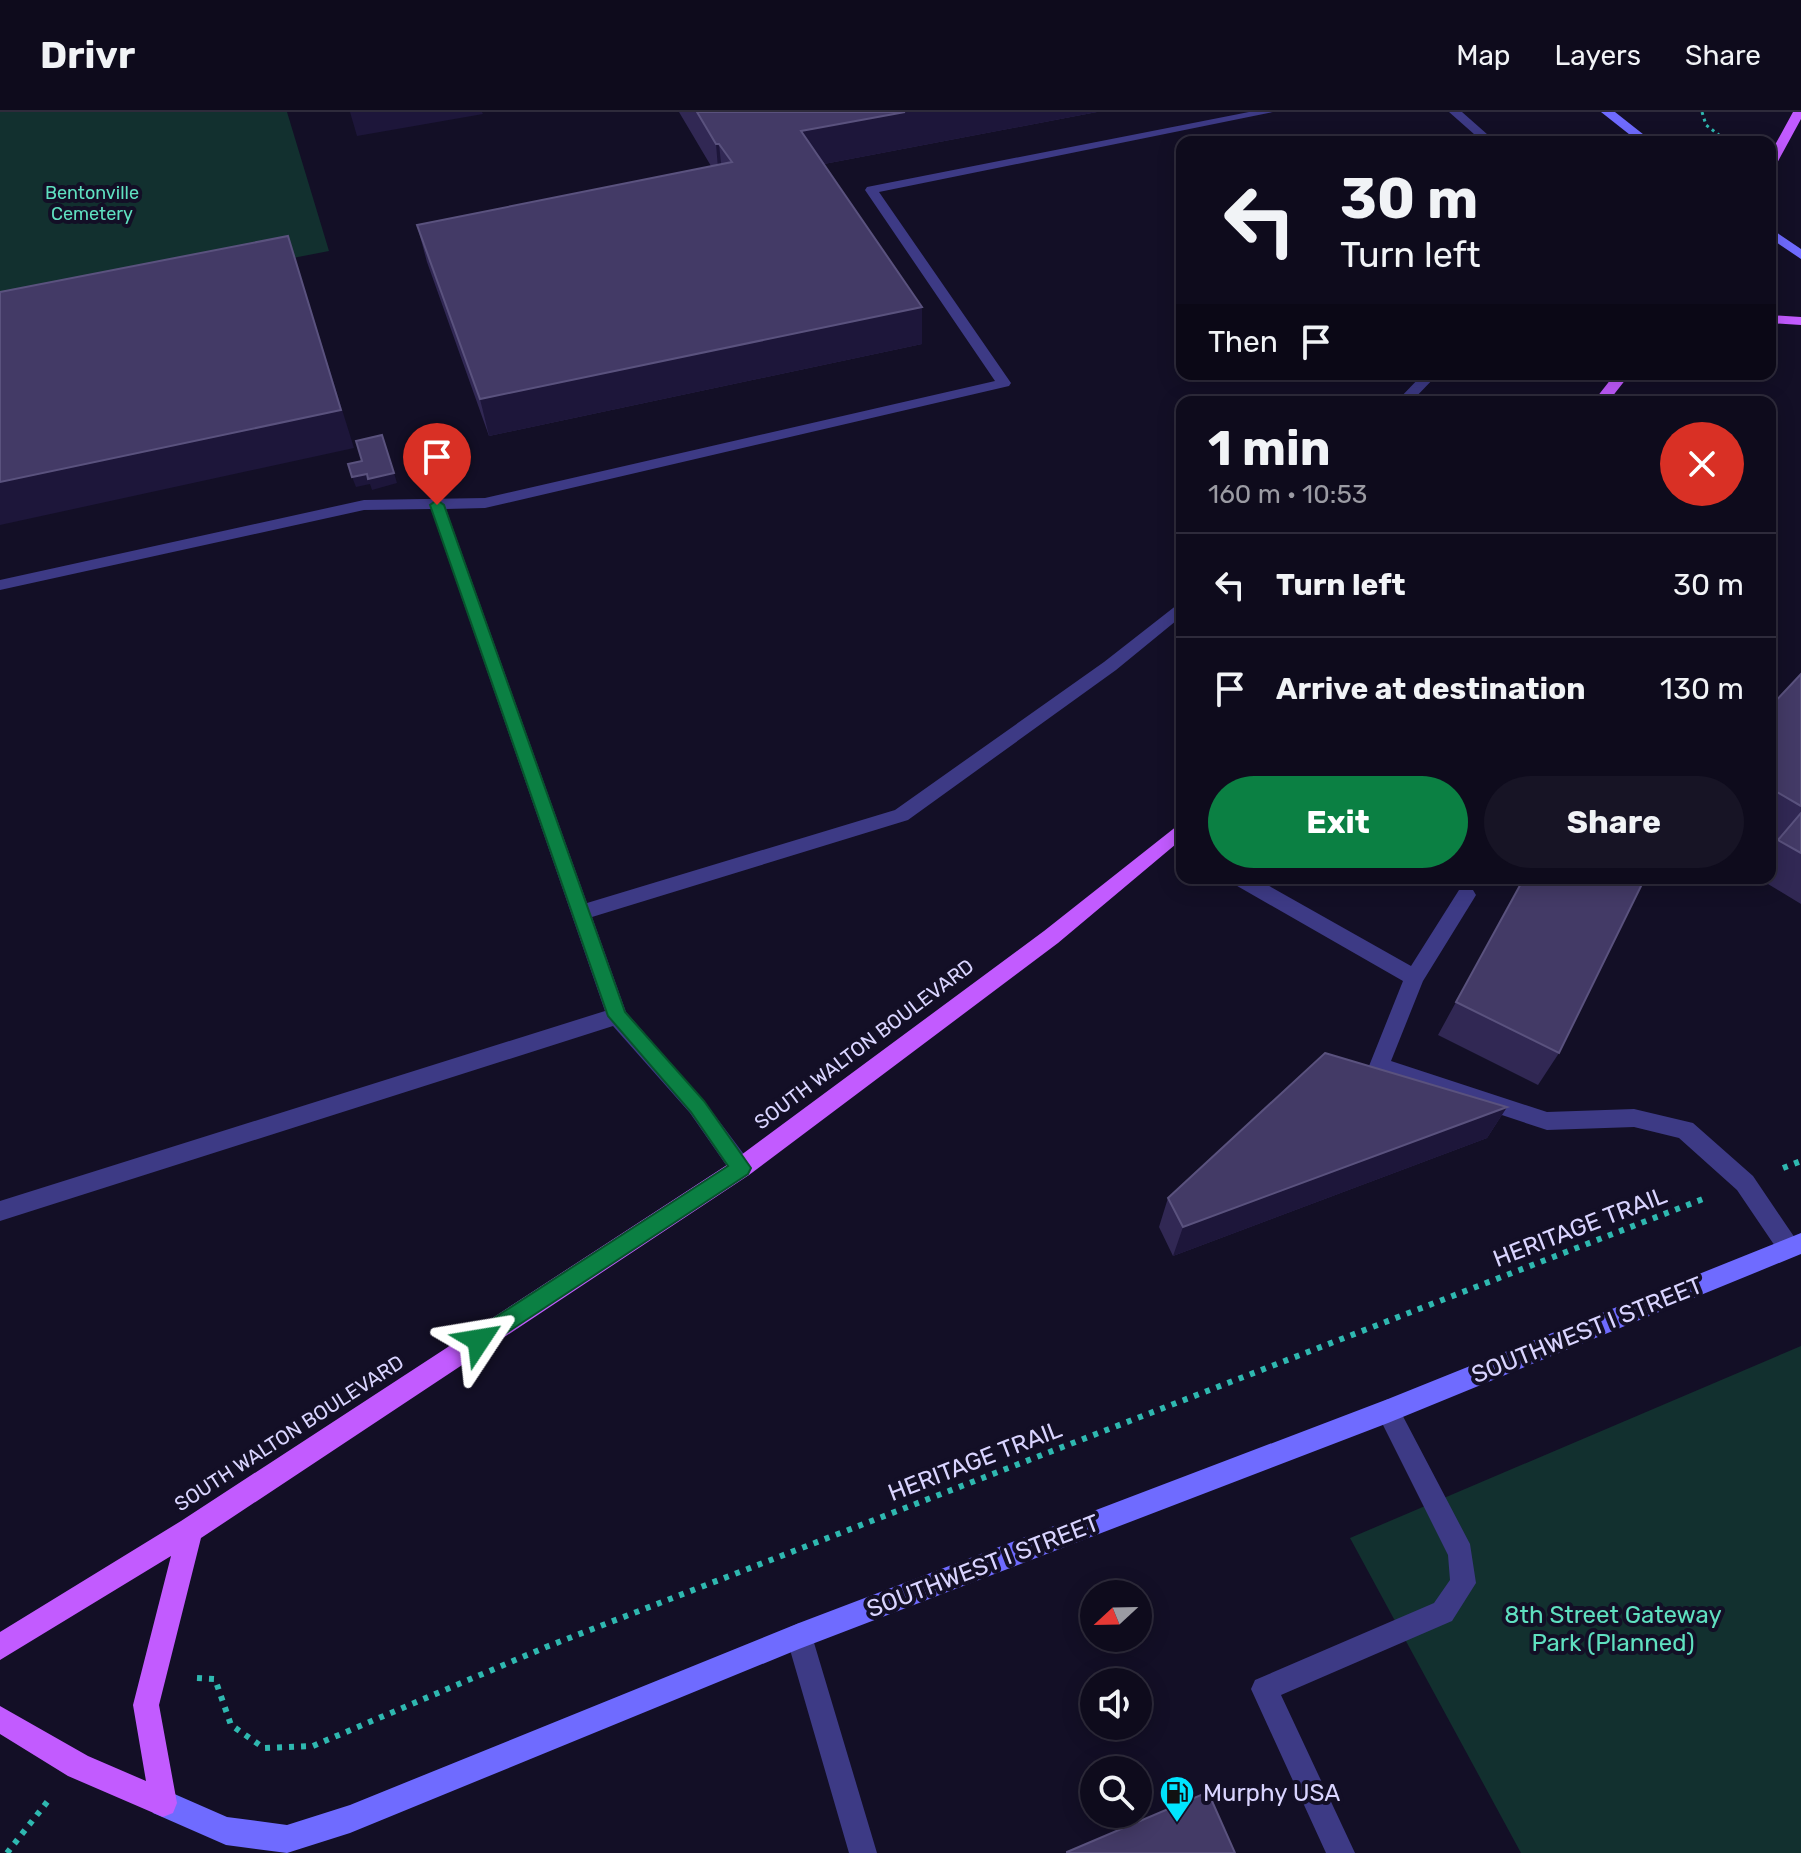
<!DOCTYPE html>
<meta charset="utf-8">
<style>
body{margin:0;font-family:Rubik,sans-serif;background:#171425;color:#f1f3f6;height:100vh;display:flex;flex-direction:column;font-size:30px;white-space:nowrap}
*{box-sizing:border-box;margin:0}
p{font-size:26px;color:#9b9ba3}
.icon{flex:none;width:44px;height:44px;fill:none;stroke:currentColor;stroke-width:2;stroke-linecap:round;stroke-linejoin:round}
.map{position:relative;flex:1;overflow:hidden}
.side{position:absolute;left:1176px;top:284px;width:600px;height:488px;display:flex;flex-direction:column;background:#0e0b1c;border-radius:16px;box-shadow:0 4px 20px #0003,0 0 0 2px #2e2b3b}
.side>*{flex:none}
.banner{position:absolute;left:1176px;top:24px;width:600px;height:244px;border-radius:16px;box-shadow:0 4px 20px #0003,0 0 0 2px #2e2b3b;background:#0e0b1c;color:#f1f3f6;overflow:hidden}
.needle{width:52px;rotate:248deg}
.tools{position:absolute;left:1080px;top:1468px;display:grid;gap:16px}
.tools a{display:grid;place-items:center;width:72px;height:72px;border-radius:50%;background:#0e0b1c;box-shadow:0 4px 20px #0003,0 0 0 2px #2e2b3b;font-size:40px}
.pin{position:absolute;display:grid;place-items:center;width:68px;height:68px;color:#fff;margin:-82px -34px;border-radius:50% 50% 50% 0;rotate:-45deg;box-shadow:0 0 8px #0007}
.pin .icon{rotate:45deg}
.me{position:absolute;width:88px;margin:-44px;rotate:57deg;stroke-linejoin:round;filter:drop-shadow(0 0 6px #0008)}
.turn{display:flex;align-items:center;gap:28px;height:168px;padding:0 32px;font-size:36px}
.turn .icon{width:104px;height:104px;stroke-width:2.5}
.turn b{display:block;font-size:56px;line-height:68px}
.then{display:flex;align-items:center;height:76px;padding:0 32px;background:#0003;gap:16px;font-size:30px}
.round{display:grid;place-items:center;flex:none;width:84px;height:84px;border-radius:42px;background:#171425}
.head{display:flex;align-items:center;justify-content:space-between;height:136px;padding:0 32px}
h1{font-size:48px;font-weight:700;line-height:60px}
.primary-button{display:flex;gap:16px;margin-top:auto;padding:16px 32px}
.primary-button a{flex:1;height:92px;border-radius:48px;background:#0b8043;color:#fff;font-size:32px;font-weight:700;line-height:92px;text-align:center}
.primary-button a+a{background:#171425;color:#f1f3f6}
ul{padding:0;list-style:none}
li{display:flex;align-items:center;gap:24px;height:104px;padding:0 32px;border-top:2px solid #2e2b3b}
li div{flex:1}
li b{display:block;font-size:30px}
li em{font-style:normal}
header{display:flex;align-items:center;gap:48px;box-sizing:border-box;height:112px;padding:0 40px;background:#0e0b1c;border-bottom:2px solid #2e2b3b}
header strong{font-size:38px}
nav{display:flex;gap:44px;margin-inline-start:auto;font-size:28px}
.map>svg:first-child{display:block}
.green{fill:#12302f}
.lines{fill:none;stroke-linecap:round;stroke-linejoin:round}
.path-far1{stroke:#2fb8b0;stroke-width:3;stroke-dasharray:3 4;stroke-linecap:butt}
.path{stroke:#2fb8b0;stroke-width:6;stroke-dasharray:5 7;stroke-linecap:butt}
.service{fill:#3d3a85;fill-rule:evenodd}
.secondary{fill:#6f6bff;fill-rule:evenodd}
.primary{fill:#c25bff;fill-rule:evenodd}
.wall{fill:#312854}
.shaded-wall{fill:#1d163a}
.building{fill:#433a66;stroke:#5a527e;stroke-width:2}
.route{fill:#0b8043;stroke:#07532c;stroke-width:2}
.labels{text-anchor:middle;stroke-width:8;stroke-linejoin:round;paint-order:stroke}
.far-park-label{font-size:18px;fill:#5fe0c0;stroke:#130f26}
.street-label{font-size:20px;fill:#d9d4ff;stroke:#130f26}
.near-street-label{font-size:24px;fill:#d9d4ff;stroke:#130f26}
.near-park-label{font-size:24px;fill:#5fe0c0;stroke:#130f26}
.near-poi-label{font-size:24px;fill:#d9d4ff;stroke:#130f26;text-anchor:start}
</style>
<header>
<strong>Drivr</strong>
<nav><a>Map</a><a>Layers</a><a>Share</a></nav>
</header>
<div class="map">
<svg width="1801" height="1741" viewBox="0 0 1801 1741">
<rect width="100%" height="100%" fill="#130f26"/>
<path class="green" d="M0 0H287L329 139 0 203Z
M1801 1234V1741H1521L1350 1426Z"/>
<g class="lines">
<path class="path-far1" d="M1702 0 1706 13 1728 30"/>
<path class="path" d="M1783 1056 1801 1049
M197 1566 215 1567 231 1613 264 1636 313 1634 546 1535 1703 1087
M7 1741 51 1685"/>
<path class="service" d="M1249 0H1273L879 80 1011 271 1009 274 485 396 446 397 587 791 895 698 1104 550 1182 489V504L1116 558 908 708 592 805 626 900 704 989 749 1049 752 1056 749 1063 741 1066 733 1063 690 1001 613 914 0 1109V1089L605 899 431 397 364 398 0 478V468L364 388 485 386 995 269 865 78 867 75Z
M1449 0H1462L1496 30H1483Z
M1423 262H1438L1411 290H1396Z
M1229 766H1255L1411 854 1459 778H1473L1476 783 1473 788 1423 869 1391 949 1547 1000 1634 997 1693 1011 1753 1064 1797 1129 1800 1136 1797 1143 1789 1146 1781 1143 1737 1078 1679 1026 1634 1015 1547 1018 1372 960 1369 954 1403 869 1232 771Z
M1388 1287 1396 1291 1470 1432 1476 1471 1452 1509 1281 1583 1355 1741H1326L1251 1577 1255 1568 1434 1491 1450 1468 1448 1443 1376 1299 1380 1291Z
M799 1511 808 1515 812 1524 877 1741H849L786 1524 790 1515Z"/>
<path class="secondary" d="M1601 0H1615L1653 30H1639Z
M1770 116 1801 137V147L1770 126Z
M1801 1121V1142L1388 1311 799 1537 350 1721 287 1741 226 1733 153 1701 149 1691 153 1681 163 1677 227 1705 287 1713 350 1693 799 1511 1388 1287Z"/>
<path class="primary" d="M1793 0H1801V7L1776 53 1770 57V42Z
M1770 203 1801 205V213L1770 211Z
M1615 262H1630L1608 290H1593Z
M1182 710V727L1058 831 749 1063 201 1426 159 1593 177 1691 173 1701 163 1705 68 1664 0 1622V1594L88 1644 146 1669 133 1593 171 1444 0 1548V1520L181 1409 733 1049 1044 819Z"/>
</g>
<path class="wall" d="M679 0H1097L824 52 922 232 489 324 427 150 417 113 711 54Z
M1801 562V792L1758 766H1770V738L1776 730 1770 727V595Z
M1456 890 1559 941 1538 973 1438 923Z
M1507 995 1487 1026 1173 1144 1159 1115 1168 1086Z"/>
<path class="shaded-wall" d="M350 0H482L483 2 357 24Z
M905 0H1097L803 56 801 19Z
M716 32H719L723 69H719Z
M288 124 354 336 0 413V370Z
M922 195V232L489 324 480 287Z
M394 361 397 371 372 378 370 372 356 375 352 365 367 362Z
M1507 995 1487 1026 1173 1144 1183 1115Z"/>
<path class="building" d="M697 0H905L801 19 922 195 480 287 417 113 732 50 719 32H716Z
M288 124 341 298 0 370V180Z
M382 323 394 361 368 367 367 362 352 365 348 352 362 349 356 329Z
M1801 562V694L1770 676V595Z
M1801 701V741L1778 728Z
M1524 766H1645L1559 941 1456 890Z
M1325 941 1507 995 1183 1115 1168 1086Z
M1208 1680 1235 1741H1067V1740Z"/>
<path class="route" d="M437 388 444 393 625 900 704 989 751 1056 748 1062 479 1239 471 1236 468 1228 471 1221 728 1054 691 1000 608 904 430 393Z"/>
<defs>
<symbol id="fuel-pin" viewBox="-11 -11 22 30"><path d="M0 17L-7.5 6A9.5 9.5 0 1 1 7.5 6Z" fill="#00e5ff" stroke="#130f26"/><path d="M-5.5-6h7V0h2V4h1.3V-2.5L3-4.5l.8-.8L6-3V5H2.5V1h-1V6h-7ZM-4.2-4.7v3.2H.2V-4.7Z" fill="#111"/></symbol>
</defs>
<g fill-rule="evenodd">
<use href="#fuel-pin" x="1157" y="1661" width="40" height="54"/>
</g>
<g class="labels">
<g class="far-park-label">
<text x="92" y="87">Bentonville<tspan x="92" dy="21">Cemetery</tspan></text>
</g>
<g class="street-label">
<text transform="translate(864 932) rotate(-37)" y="7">SOUTH WALTON BOULEVARD</text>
<text transform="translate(289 1321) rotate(-33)" y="7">SOUTH WALTON BOULEVARD</text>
</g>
<g class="near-street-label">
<text transform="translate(1580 1115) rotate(-21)" y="8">HERITAGE TRAIL</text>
<text transform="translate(1587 1218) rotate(-22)" y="8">SOUTHWEST I STREET</text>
<text transform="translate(975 1349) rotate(-21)" y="8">HERITAGE TRAIL</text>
<text transform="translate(983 1454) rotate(-21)" y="8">SOUTHWEST I STREET</text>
</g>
<g class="near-park-label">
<text x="1613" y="1511">8th Street Gateway<tspan x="1613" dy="28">Park (Planned)</tspan></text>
</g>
<g class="near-poi-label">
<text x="1203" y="1689">Murphy USA</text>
</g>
</g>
</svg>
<div class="tools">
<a><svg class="needle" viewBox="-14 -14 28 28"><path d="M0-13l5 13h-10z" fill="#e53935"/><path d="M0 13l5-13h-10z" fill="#9b9ba3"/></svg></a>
<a><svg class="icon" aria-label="sound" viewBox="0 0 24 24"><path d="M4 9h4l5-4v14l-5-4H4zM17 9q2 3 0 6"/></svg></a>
<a><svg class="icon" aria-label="search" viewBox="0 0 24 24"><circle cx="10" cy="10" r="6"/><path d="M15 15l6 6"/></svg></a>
</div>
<div class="pin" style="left:437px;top:393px;background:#d93025"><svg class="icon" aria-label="arrive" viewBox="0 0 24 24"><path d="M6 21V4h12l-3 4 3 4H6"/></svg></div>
<svg class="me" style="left:479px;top:1228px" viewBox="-20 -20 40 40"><path d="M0-17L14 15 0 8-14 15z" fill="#0b8043" stroke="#fff" stroke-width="4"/></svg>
<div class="banner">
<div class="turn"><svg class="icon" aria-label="left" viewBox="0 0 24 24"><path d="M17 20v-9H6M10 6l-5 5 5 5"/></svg><div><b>30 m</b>Turn left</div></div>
<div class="then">Then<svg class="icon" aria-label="arrive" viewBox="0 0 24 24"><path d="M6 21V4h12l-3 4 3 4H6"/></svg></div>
</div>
<section class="side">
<div class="head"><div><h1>1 min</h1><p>160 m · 10:53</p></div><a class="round" style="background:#d93025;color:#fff"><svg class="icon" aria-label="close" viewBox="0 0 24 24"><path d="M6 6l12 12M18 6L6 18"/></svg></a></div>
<ul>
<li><svg class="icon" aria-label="left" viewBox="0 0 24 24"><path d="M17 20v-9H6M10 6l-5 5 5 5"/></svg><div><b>Turn left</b></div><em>30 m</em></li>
<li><svg class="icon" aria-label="arrive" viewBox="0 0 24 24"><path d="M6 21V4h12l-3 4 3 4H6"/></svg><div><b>Arrive at destination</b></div><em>130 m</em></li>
</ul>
<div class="primary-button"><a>Exit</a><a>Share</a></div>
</section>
</div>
